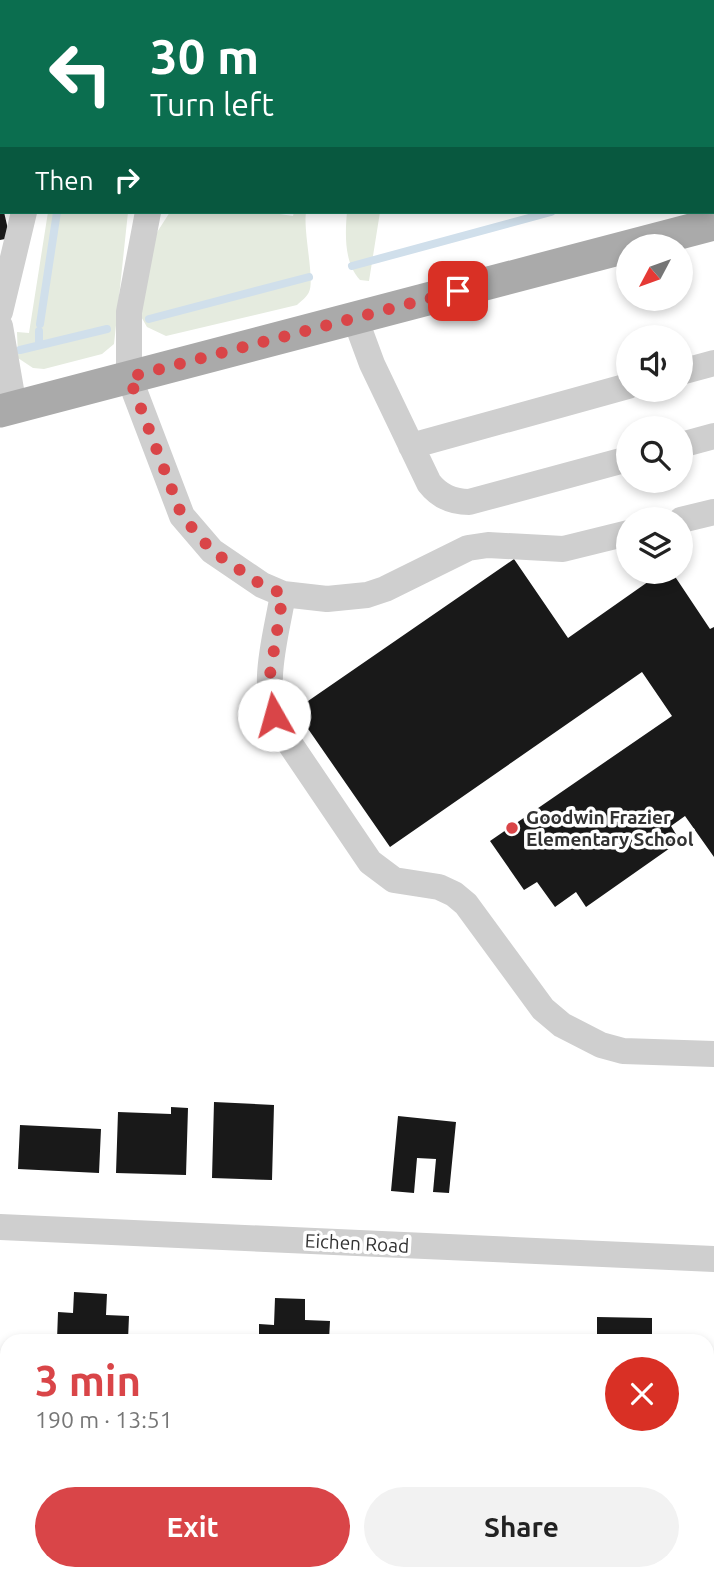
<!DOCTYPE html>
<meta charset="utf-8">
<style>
body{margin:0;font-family:Ubuntu,sans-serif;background:#f2f2f2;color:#222;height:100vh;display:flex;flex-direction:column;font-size:26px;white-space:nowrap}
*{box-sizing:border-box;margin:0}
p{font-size:23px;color:#767676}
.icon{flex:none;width:38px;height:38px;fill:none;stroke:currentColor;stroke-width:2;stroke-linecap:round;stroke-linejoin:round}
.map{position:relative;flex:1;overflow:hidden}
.side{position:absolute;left:0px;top:1334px;width:714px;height:247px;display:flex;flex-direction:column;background:#fff;border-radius:21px 21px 0 0;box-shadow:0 4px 10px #0003}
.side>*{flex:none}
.hud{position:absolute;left:0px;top:0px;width:714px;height:214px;box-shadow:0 4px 10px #0003;background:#0b6e4f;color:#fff;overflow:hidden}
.needle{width:46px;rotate:229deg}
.tools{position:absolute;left:616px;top:234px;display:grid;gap:14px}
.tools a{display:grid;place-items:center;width:77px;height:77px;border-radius:50%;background:#fff;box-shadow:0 4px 10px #0003;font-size:35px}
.pin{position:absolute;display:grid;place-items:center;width:60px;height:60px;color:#fff;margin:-30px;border-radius:14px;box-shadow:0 4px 10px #0006}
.me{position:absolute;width:77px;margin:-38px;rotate:353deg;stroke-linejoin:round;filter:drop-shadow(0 0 5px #0008)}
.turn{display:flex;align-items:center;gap:24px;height:147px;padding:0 35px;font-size:32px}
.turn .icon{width:91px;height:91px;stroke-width:2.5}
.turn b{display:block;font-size:49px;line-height:60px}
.then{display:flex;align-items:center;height:66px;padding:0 35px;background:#0003;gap:14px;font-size:26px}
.round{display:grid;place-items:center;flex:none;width:74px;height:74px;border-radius:37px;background:#f2f2f2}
.overview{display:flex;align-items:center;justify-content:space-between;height:119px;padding:0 35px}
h1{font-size:42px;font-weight:600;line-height:52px;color:#d94548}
.button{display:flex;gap:14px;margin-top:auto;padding:14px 35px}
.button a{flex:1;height:80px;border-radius:42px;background:#d94548;color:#fff;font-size:28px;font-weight:600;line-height:80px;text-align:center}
.button a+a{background:#f2f2f2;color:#222}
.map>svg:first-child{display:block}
.green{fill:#e5ebdf}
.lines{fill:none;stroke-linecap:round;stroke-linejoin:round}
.stream{stroke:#d0dfeb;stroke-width:8}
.building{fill:#191919}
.minor{stroke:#cfcfcf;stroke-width:26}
.major{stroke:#aaa;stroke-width:33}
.route{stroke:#d94548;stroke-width:12;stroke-dasharray:0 21.6}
.poi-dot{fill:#d94548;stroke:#fff;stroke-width:2.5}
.labels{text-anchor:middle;stroke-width:7;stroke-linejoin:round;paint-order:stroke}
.poi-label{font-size:19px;font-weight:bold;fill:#323232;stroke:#fff;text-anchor:start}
.street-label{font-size:19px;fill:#323232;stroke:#fff}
</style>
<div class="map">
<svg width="714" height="1580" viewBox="0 0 714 1580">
<rect width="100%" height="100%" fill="#fff"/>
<path class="green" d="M48 212H128L114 344 102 354 44 369 33 368 18 358 17 332 29 333Z
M170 212H266L293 216 294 212H306C303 232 315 280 309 292 307 297 301 301 297 305L166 336 147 327 139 313 152 240Z
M347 212H380L369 281 360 280C344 263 345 234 347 212Z"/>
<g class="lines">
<path class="stream" d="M712 168H714
M352 266 551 212
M149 319 309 277
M40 324 57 212
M39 345V331
M20 350 107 329"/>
</g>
<path class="building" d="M0 212H4L10 238 0 240Z
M514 559 568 638 662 572H672L710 629 714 627V857L685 816 671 826 680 841 586 907 576 892 555 907 537 882 524 890 490 841 672 716 642 672 390 847 295 710Z
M214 1102 274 1105 272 1180 212 1178Z
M171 1107 188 1108 186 1175 116 1173 118 1112 171 1114Z
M398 1116 456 1122 449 1193 433 1192 436 1159 417 1158 414 1193 391 1191Z
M20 1125 101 1129 99 1173 18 1169Z
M74 1292 107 1294 106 1315 129 1316 128 1340H57L58 1312 73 1313Z
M275 1298 305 1299V1320L330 1321 329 1340H259V1324L274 1325Z
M597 1317 652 1318V1340H597Z"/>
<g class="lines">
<path class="minor" d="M64 2V0
M0 30 2 31
M0 96 2 97
M148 212 129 312V377L182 516 212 551 262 585 283 594 327 599 367 595 385 589 468 548 488 545 563 549 628 533
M0 312 24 212
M355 318 372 364 429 483C439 496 452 502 469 502L628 459
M0 326 14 407
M681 372 714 363
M681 445 714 436
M411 446 628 386
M681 520 714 512
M283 594C276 638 259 687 280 729L370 862 394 880 439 887 454 894 466 904 543 1009 562 1025 601 1045 623 1051 714 1054
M0 1227 714 1259
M707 1556 714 1397
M285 1574 287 1580"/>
<path class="major" d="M0 411 714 224"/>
</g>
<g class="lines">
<path class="route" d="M274 715 268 687 283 594 262 585 212 551 182 516 129 377 458 291"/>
</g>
<circle class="poi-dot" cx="512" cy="828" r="7"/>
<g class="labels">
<g class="poi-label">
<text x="526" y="824">Goodwin Frazier<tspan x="526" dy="22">Elementary School</tspan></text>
</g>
<g class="street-label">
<text transform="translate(357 1243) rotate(3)" y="7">Eichen Road</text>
</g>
</g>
</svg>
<div class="tools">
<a><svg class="needle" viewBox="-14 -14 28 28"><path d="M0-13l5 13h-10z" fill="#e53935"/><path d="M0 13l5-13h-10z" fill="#767676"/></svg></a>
<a><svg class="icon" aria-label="sound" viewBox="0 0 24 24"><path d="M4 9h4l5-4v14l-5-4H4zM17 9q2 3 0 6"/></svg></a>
<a><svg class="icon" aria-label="search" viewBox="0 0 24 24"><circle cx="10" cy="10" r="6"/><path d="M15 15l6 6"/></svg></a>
<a><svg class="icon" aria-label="layers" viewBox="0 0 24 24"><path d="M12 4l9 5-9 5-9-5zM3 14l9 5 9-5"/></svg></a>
</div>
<div class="pin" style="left:458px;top:291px;background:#d93025"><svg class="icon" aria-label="arrive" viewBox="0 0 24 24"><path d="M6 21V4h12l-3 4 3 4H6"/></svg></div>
<svg class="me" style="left:274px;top:715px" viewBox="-20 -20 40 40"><circle r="19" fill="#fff"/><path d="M0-13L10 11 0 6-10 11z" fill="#d94548"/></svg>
<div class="hud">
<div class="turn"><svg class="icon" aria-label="left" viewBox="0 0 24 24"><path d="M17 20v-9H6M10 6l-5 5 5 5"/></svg><div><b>30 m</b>Turn left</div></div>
<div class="then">Then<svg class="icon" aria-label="right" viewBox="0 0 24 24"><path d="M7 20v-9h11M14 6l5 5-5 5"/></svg></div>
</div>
<section class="side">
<div class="overview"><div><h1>3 min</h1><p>190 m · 13:51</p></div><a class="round" style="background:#d93025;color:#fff"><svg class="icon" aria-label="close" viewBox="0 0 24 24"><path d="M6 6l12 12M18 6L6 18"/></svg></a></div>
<div class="button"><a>Exit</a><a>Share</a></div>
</section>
</div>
